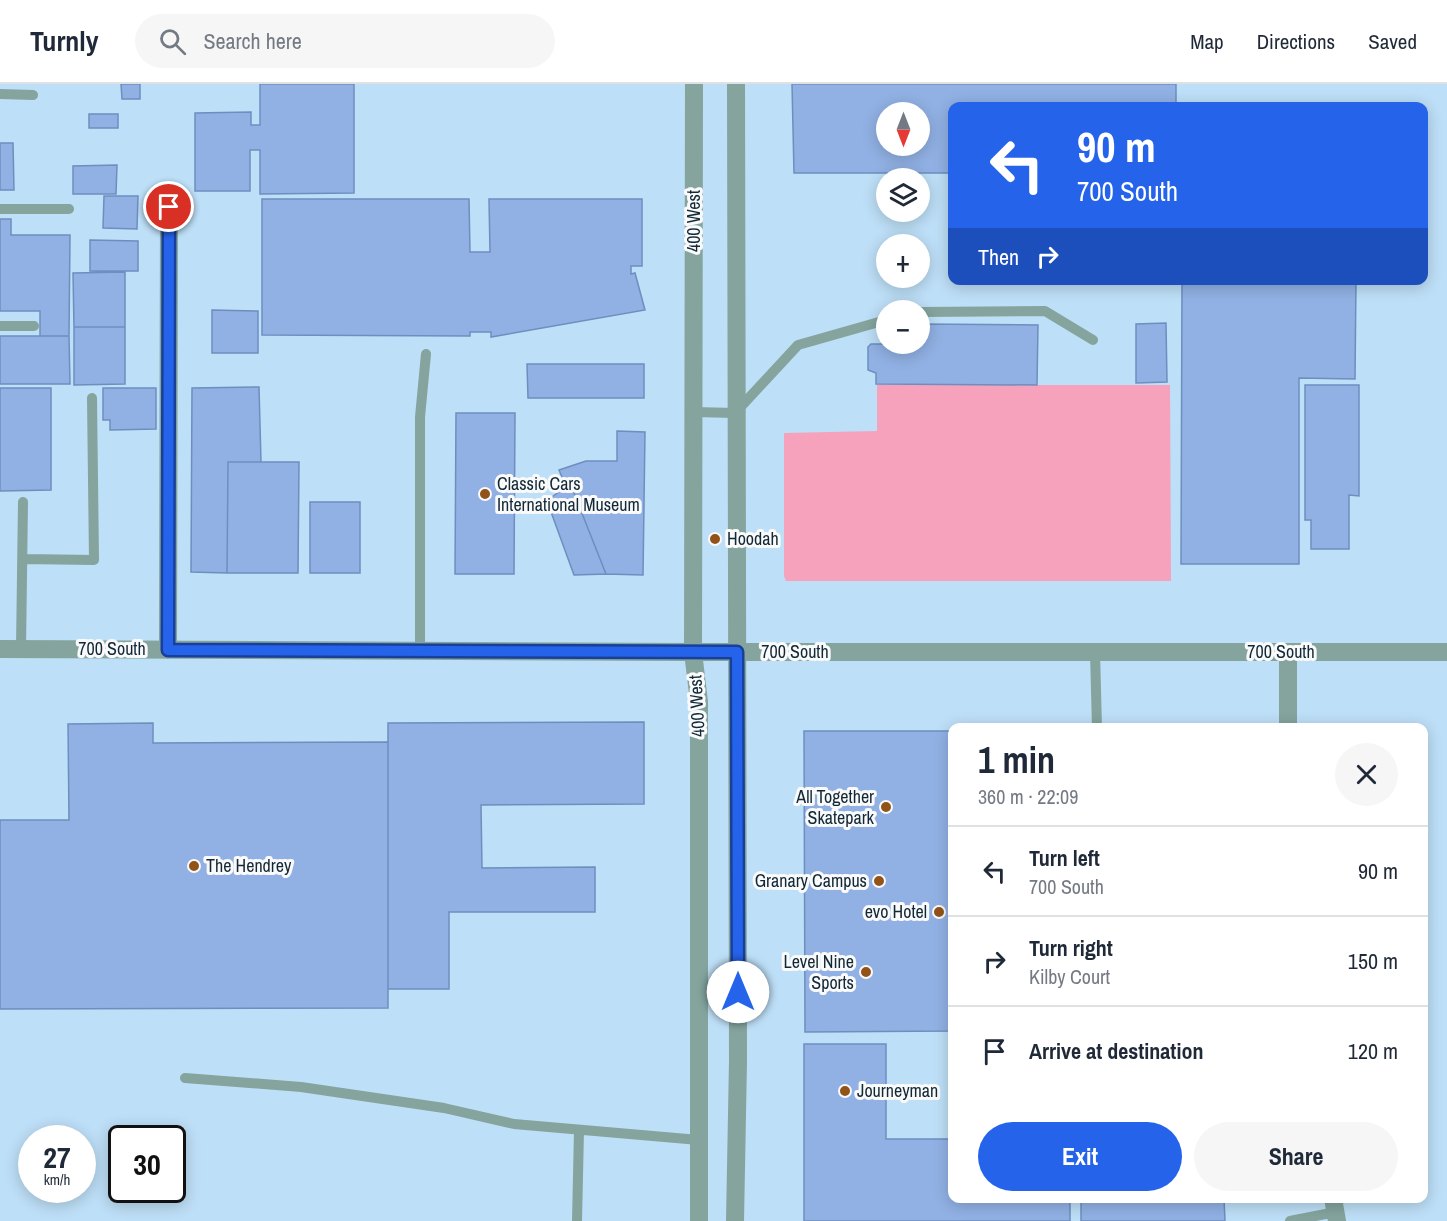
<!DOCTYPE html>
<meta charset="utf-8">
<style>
body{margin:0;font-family:"Archivo Narrow",sans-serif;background:#f6f6f7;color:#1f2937;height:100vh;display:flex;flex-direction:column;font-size:22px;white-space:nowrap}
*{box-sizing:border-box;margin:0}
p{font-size:20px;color:#747a83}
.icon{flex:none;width:33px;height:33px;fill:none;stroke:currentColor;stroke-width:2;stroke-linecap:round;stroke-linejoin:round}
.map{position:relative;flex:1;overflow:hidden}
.drawer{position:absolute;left:948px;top:639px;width:480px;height:480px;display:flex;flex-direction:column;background:#fff;border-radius:12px;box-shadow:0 3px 15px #0003}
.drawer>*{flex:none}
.guide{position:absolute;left:948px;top:18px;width:480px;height:183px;border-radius:12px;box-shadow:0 3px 15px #0003;background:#2563eb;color:#fff;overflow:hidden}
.needle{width:39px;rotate:180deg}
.controls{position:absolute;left:876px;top:18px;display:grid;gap:12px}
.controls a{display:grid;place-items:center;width:54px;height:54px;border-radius:50%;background:#fff;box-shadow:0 3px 15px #0003;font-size:30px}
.speed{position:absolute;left:18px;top:1041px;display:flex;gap:12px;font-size:30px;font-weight:700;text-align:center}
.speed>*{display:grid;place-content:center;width:78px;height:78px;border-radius:50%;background:#fff;box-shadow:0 3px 15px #0003;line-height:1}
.speed small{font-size:15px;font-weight:400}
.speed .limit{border:3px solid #111;border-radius:9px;background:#fff;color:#111}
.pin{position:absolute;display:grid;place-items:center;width:51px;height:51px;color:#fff;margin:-26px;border:3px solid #fff;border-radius:50%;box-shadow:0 2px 6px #0007}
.me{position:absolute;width:66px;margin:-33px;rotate:0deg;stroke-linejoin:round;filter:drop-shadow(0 0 4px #0008)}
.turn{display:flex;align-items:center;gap:21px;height:126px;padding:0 30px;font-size:27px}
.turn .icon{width:78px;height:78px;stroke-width:2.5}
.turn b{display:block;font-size:42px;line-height:51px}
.then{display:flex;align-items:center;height:57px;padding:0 30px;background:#0003;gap:12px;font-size:22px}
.round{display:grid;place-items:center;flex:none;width:63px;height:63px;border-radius:32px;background:#f6f6f7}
.headline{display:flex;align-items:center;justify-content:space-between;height:102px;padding:0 30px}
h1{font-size:36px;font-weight:700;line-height:45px}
.cta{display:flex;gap:12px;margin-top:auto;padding:12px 30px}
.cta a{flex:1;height:69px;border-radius:36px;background:#2563eb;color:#fff;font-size:24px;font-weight:700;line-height:69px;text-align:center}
.cta a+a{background:#f6f6f7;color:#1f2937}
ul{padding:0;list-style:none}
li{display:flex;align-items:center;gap:18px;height:90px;padding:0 30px;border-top:2px solid #e0e1e3}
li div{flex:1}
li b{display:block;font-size:22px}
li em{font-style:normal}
header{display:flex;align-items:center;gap:36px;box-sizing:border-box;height:84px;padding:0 30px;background:#fff;border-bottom:2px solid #e0e1e3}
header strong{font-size:28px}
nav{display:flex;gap:33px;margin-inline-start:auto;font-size:21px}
.search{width:420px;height:54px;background:#f6f6f7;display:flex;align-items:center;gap:15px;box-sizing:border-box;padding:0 21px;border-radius:33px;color:#747a83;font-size:22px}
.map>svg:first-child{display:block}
.green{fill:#f6a2bd}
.building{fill:#91b1e4;stroke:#6e8ebe;stroke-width:1.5;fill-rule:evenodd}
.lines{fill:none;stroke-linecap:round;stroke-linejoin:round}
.lane{stroke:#84a49d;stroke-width:10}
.street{stroke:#84a49d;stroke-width:18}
.route-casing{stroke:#184099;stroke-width:15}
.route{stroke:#2563eb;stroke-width:10}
.poi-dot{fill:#915318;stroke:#fafafa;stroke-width:2}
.labels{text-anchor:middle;stroke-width:6;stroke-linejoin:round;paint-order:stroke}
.street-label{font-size:18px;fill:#112837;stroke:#fafafa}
.poi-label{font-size:18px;fill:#112837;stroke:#fafafa;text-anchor:start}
</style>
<header>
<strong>Turnly</strong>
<div class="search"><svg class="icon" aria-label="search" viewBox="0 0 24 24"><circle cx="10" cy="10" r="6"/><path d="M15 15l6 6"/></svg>Search here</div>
<nav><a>Map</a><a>Directions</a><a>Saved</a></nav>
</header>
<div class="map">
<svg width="1447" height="1137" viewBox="0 0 1447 1137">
<rect width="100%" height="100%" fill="#bddff7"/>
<path class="green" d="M877 301H1170L1171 497H786L784 492V349L877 347Z"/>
<path class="building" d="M121 0H140V15H122Z
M260 0H354V109L260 110V66H250V107H195V29L251 28V41H260Z
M792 0H1176V22H952V89H794ZM886 28H920V62H886Z
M89 30H118V44H89Z
M0 59H13L14 106H0Z
M117 81 116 110H73V82Z
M104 112H138L137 145 103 144Z
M262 115H469L470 168H490L489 115H642V182H631V190L635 189 645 226 491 253V248H470V252L262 251Z
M0 135H11V151H70L69 252H40V227H0Z
M90 156 138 157V187H90Z
M125 188V243H74L73 189Z
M1182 196H1356L1355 295 1299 294V480H1181Z
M212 226 258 227V269H212Z
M1166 239 1167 298 1136 299V240Z
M920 240 1038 241 1037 301 876 300V289L868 286V263L871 260H920Z
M74 243H125V300L74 301Z
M0 252H69L70 300H0Z
M527 280H644V314H528Z
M1305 301H1359V412L1349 411V465H1311V436H1305Z
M259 303 261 378H228L227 489 191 488 192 304Z
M0 304H51V406L0 407Z
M103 304H156V345L110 346V336H103Z
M456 329H515L514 490H455Z
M617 347 645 348 643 491 606 490 570 399 566 403 559 386 586 377H617Z
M228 378H299L298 489H227Z
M570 399 606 490 574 491 547 417Z
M310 418H360V489H310Z
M644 638V720L481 721 482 784 595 783V828H449V905H388V639Z
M153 639V659L388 658V924L0 925V736H69L68 640Z
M804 647H952V947L805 948Z
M804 960H886V1055H952V1114H1070V1137H804Z
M1081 1114H1224L1225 1137H1081Z"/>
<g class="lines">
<path class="lane" d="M0 10 33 11
M0 125H69
M920 228 1045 227 1093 256
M0 242H34
M694 328 735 329 798 261 886 236
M24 475 94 476 92 314
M21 565 23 418
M420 566V333L426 270
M1095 568 1097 644
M185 994 301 1003 444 1024 514 1040 699 1056
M577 1137 579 1046
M1290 1137 1336 1128"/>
<path class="street" d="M694 0 693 568 699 618V1137
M0 565 693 568H1447
M168 566 169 123
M1288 568V644
M1333 1114 1337 1137
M735 1137 738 977 736 0"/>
</g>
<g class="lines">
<defs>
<path id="route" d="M169 123 168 566 737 568 738 908"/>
</defs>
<use href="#route" class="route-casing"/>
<use href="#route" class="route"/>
</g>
<g class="poi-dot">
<circle cx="485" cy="410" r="6"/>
<circle cx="715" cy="455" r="6"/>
<circle cx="886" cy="723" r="6"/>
<circle cx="194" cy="782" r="6"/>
<circle cx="879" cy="797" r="6"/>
<circle cx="939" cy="828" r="6"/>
<circle cx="866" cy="888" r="6"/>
<circle cx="845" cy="1007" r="6"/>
</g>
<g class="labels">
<g class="street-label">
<text transform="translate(694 137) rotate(-90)" y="6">400 West</text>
<text x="112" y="571">700 South</text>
<text x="795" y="574">700 South</text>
<text x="1281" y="574">700 South</text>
<text transform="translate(697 622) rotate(-93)" y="6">400 West</text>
</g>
<g class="poi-label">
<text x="497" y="406">Classic Cars<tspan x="497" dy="21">International Museum</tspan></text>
<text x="727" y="461">Hoodah</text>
<text x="874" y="719" text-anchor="end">All Together<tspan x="874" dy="21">Skatepark</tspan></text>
<text x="206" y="788">The Hendrey</text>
<text x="867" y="803" text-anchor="end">Granary Campus</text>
<text x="927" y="834" text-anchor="end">evo Hotel</text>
<text x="854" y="884" text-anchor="end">Level Nine<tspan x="854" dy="21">Sports</tspan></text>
<text x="857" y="1013">Journeyman</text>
</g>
</g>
</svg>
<div class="controls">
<a><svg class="needle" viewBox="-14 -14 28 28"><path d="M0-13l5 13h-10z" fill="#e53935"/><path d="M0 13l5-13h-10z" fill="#747a83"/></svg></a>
<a><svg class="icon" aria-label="layers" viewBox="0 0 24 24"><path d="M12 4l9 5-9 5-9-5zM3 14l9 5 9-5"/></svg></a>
<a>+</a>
<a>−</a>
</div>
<div class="speed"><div>27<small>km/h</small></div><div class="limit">30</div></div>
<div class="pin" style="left:169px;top:123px;background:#d93025"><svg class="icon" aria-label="arrive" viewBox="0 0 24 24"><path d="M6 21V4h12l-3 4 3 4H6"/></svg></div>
<svg class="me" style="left:738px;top:908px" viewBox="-20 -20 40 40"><circle r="19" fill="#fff"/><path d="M0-13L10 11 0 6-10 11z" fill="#2563eb"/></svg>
<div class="guide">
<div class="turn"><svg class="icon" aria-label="left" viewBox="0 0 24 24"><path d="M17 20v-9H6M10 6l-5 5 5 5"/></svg><div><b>90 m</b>700 South</div></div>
<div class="then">Then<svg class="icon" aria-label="right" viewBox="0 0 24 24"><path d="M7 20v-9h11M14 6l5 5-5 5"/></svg></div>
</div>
<section class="drawer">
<div class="headline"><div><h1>1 min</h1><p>360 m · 22:09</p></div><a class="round"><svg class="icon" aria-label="close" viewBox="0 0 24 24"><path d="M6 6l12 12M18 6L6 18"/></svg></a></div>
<ul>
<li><svg class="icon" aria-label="left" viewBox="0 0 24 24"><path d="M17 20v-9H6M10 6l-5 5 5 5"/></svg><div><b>Turn left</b><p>700 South</p></div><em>90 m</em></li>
<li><svg class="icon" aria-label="right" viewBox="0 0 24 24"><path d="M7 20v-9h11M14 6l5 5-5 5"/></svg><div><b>Turn right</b><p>Kilby Court</p></div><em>150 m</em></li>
<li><svg class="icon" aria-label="arrive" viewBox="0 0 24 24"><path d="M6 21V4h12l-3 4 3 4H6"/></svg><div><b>Arrive at destination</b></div><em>120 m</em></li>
</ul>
<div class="cta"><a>Exit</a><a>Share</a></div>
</section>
</div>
